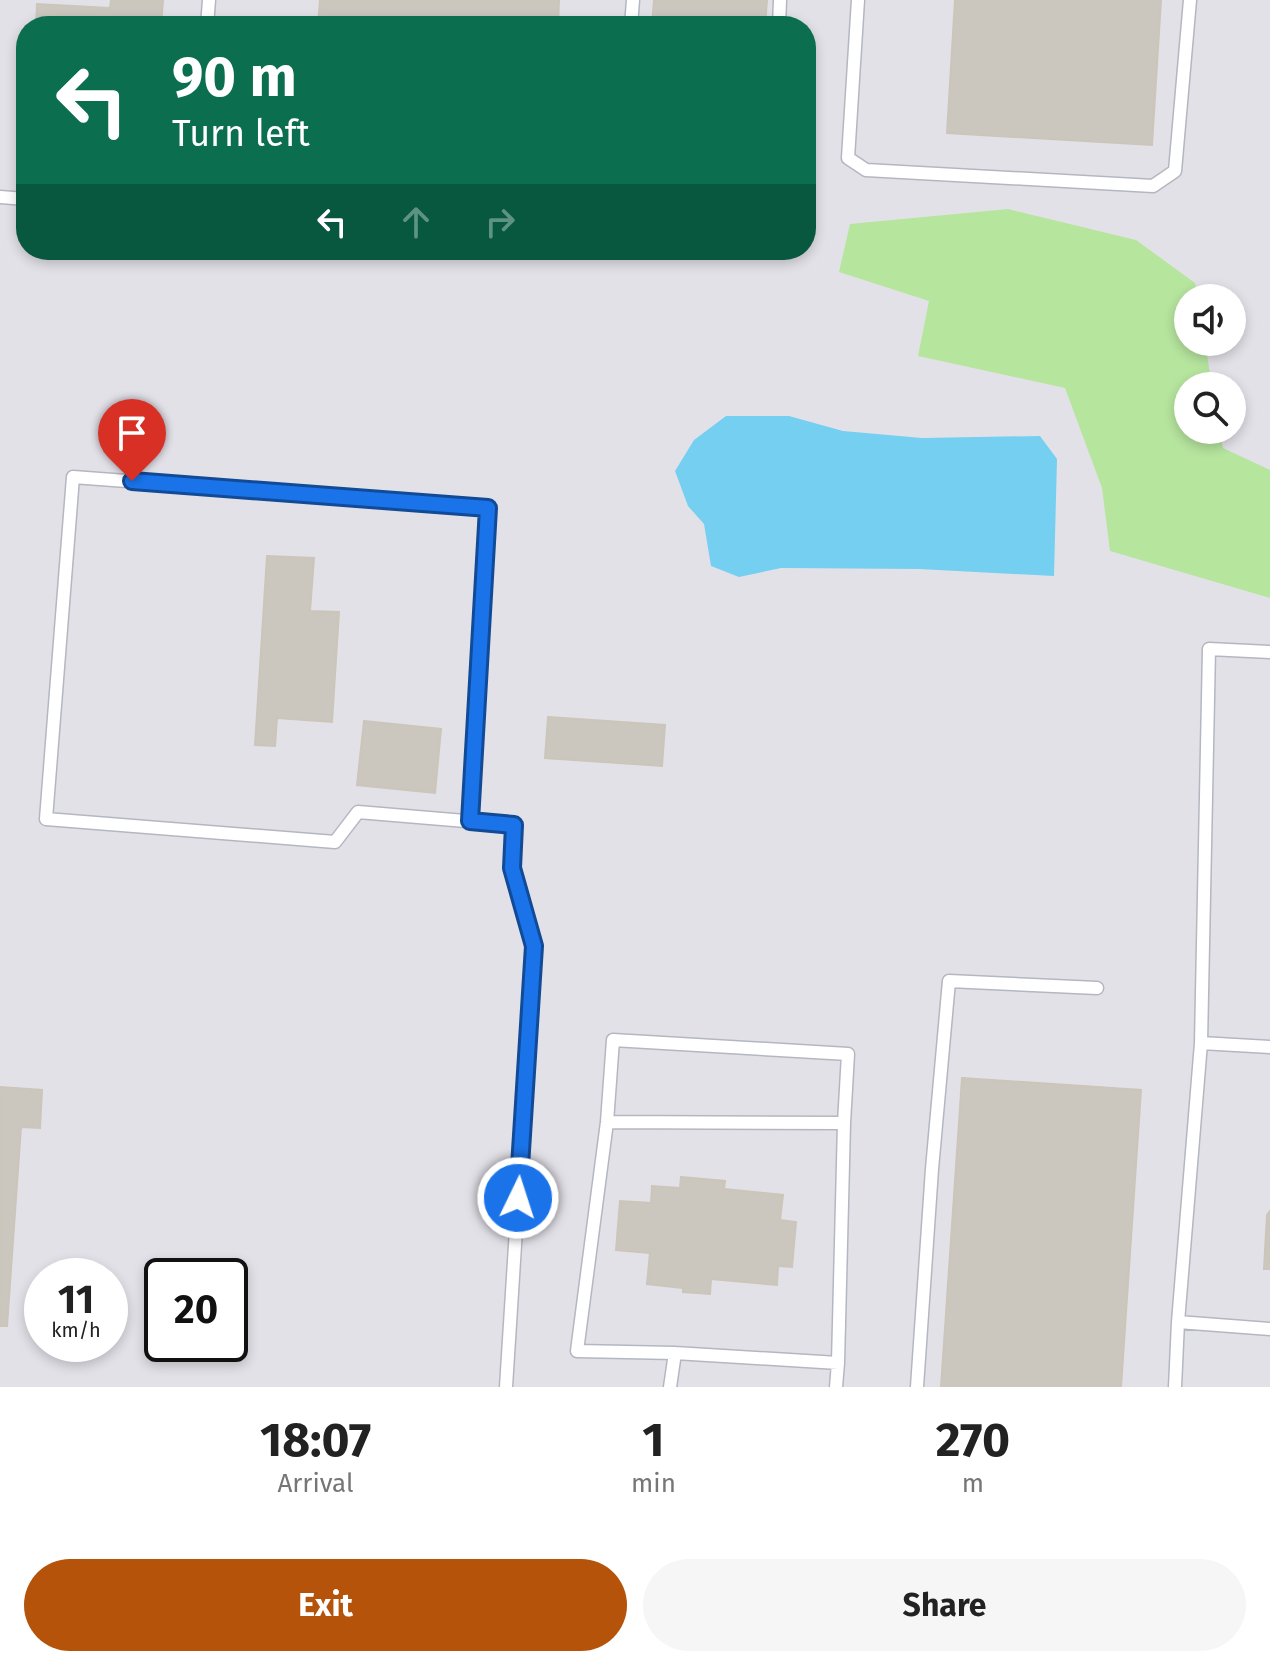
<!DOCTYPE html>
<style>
body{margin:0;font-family:"Fira Sans",sans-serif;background:#f6f6f6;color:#222;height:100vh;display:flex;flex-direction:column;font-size:30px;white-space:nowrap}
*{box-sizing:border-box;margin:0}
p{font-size:26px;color:#767676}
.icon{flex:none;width:44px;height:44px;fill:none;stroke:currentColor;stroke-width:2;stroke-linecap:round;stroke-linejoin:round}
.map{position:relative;height:1387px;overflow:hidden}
.sheet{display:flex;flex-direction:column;background:#fff;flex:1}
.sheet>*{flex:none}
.banner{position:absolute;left:16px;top:16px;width:800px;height:244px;border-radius:32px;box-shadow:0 4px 12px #0003;background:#0b6e4f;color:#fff;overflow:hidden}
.controls{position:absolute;left:1174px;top:284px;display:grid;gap:16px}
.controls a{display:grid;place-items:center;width:72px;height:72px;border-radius:50%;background:#fff;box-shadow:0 4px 12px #0003;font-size:40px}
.speed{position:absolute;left:24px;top:1258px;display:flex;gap:16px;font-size:40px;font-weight:700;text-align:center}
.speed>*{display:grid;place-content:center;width:104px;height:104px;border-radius:50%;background:#fff;box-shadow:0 4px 12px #0003;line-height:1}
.speed small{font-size:20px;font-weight:400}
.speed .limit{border:4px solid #111;border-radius:12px;background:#fff;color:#111}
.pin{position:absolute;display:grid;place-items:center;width:68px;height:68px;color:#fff;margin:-82px -34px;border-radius:50% 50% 50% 0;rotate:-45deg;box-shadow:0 0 8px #0007}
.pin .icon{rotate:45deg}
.me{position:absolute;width:88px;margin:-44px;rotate:4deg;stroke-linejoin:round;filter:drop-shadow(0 0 6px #0008)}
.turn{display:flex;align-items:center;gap:28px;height:168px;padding:0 24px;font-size:36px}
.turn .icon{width:104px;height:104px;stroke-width:2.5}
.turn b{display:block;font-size:56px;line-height:68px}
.lanes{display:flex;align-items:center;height:76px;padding:0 24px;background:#0003;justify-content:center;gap:40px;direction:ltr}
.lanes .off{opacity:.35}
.eta{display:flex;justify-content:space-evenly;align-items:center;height:136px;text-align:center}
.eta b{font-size:48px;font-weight:700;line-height:56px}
.primary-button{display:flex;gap:16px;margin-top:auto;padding:16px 24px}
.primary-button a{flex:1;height:92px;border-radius:48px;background:#b45309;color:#fff;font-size:32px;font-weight:700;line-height:92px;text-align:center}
.primary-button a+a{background:#f6f6f6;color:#222}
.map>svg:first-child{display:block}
.industrial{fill:#e3e1e8;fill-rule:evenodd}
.green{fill:#b6e59e}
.water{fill:#75cff0}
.building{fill:#cbc7bf;stroke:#cbc5ba;stroke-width:2}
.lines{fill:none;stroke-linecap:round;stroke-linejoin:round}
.service-casing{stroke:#b4b7c1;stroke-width:15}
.service{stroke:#fff;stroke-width:12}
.route-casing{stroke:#114b97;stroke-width:20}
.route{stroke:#1a73e8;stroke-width:14}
</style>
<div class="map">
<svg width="1270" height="1387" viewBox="0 0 1270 1387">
<rect width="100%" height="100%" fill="#efe9e1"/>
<path class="industrial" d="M0 0H1270V1387H0ZM26 26H806V250H26ZM1188 298H1232V342H1188ZM1188 386H1232V430H1188ZM42 1276H110V1344H42ZM162 1276H230V1344H162Z"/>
<path class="green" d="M1008 209 1136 240 1195 283 1198 298H1188V342H1205L1212 386H1188V430H1219L1223 448 1270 470V598L1110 551 1102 488 1065 388 918 356 929 301 839 272 850 224Z"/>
<path class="water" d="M726 416H789L843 431 922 438 1040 436 1057 459 1054 576 919 569 781 568 739 577 711 566 704 524 688 506 675 471 694 440Z"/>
<path class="building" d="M111 0H163L161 26H36L37 4 110 8Z
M320 0H559L558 26H318Z
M654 0H767L765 26H652Z
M955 0H1161L1152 145 947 133Z
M267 556 314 558 310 611 339 612 332 722 277 718 275 746 255 745Z
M548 717 665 725 662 766 545 758Z
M364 721 441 729 435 793 357 785Z
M962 1078 1141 1090 1121 1387H941Z
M0 1087 42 1090 40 1128 21 1127 7 1326H0Z
M681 1177 725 1181 724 1189 783 1195 780 1220 796 1222 792 1267 778 1266 777 1285 711 1279 710 1294 683 1292V1288L647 1284 650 1253 616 1250 620 1201 651 1203 652 1186 680 1188Z
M1270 1211V1269H1264L1267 1215Z"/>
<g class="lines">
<defs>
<path id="service" d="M858 0 848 158 866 170 1153 186 1175 171 1190 0
M207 26 209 0
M631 26 633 0
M779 26 780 0
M0 197 26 199
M1270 652 1209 649 1201 1043 1270 1047
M470 821 488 508 73 477 46 819 335 842 358 812 514 825 512 868 534 946 506 1387
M613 1040 848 1054 844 1123 838 1363 675 1353 577 1351 607 1122Z
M1201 1043 1178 1322 1270 1329
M607 1122 844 1123
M670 1387 675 1353
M836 1387 838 1363
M917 1387 932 1169 949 981 1097 988
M1175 1387 1178 1322"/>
</defs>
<use href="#service" class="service-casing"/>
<use href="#service" class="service"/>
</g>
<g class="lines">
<defs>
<path id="route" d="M132 481 488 508 470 821 514 825 512 868 534 946 518 1198"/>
</defs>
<use href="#route" class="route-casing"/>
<use href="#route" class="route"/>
</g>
</svg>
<div class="controls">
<a><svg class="icon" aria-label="sound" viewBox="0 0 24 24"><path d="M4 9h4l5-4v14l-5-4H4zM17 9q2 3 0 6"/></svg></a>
<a><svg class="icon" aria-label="search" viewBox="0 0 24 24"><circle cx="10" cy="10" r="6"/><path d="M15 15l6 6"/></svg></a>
</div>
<div class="speed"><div>11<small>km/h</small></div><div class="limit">20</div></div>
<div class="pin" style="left:132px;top:481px;background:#d93025"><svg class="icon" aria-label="arrive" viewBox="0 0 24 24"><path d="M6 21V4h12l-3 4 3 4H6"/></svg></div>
<svg class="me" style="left:518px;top:1198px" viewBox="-20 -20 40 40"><circle r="17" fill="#1a73e8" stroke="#fff" stroke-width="3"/><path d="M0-11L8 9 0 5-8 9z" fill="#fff"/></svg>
<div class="banner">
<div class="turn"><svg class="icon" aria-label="left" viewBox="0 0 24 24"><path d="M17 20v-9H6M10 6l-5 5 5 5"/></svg><div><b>90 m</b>Turn left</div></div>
<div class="lanes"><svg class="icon" aria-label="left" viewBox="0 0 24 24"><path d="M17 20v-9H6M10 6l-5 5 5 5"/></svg><svg class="icon off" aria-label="ahead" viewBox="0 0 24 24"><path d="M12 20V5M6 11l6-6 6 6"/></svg><svg class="icon off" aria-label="right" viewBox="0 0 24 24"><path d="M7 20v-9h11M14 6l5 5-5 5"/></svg></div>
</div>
</div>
<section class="sheet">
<div class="eta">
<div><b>18:07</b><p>Arrival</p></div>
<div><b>1</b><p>min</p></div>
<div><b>270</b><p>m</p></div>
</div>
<div class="primary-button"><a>Exit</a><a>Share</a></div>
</section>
